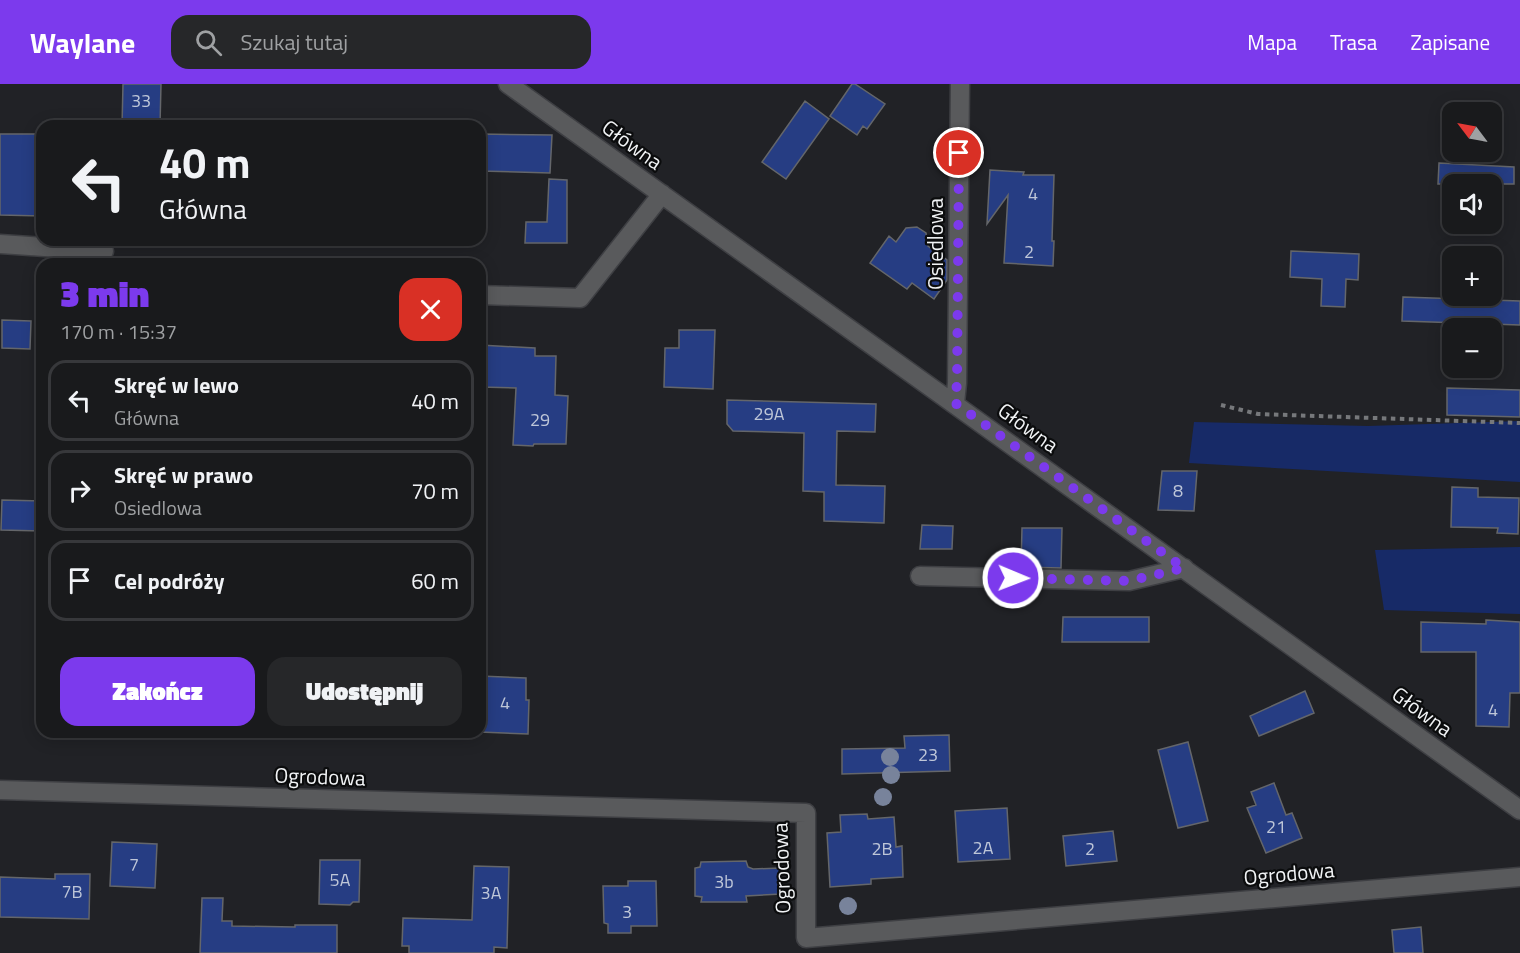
<!DOCTYPE html>
<html lang="pl">
<meta charset="utf-8">
<style>
body{margin:0;font-family:"Titillium Web",sans-serif;background:#262729;color:#f1f3f6;height:100vh;display:flex;flex-direction:column;font-size:22px;white-space:nowrap}
*{box-sizing:border-box;margin:0}
p{font-size:20px;color:#9fa1a3}
.icon{flex:none;width:33px;height:33px;fill:none;stroke:currentColor;stroke-width:2;stroke-linecap:round;stroke-linejoin:round}
.map{position:relative;flex:1;overflow:hidden}
.details{position:absolute;left:36px;top:174px;width:450px;height:480px;display:flex;flex-direction:column;background:#191a1c;border-radius:18px;box-shadow:0 3px 15px #0003,0 0 0 2px #37383b}
.details>*{flex:none}
.banner{position:absolute;left:36px;top:36px;width:450px;height:126px;border-radius:18px;box-shadow:0 3px 15px #0003,0 0 0 2px #37383b;background:#191a1c;color:#f1f3f6;overflow:hidden}
.needle{width:39px;rotate:302deg}
.controls{position:absolute;left:1442px;top:18px;display:grid;gap:12px}
.controls a{display:grid;place-items:center;width:60px;height:60px;border-radius:12px;background:#191a1c;box-shadow:0 3px 15px #0003,0 0 0 2px #37383b;font-size:30px}
.pin{position:absolute;display:grid;place-items:center;width:51px;height:51px;color:#fff;margin:-26px;border:3px solid #fff;border-radius:50%;box-shadow:0 2px 6px #0007}
.me{position:absolute;width:66px;margin:-33px;rotate:91deg;stroke-linejoin:round;filter:drop-shadow(0 0 4px #0008)}
.turn{display:flex;align-items:center;gap:21px;height:126px;padding:0 24px;font-size:27px}
.turn .icon{width:78px;height:78px;stroke-width:2.5}
.turn b{display:block;font-size:42px;line-height:51px}
.round{display:grid;place-items:center;flex:none;width:63px;height:63px;border-radius:18px;background:#262729}
.headline{display:flex;align-items:center;justify-content:space-between;height:102px;padding:0 24px}
h1{font-size:36px;font-weight:800;line-height:45px;color:#7c3aed}
.button{display:flex;gap:12px;margin-top:auto;padding:12px 24px}
.button a{flex:1;height:69px;border-radius:18px;background:#7c3aed;color:#fff;font-size:24px;font-weight:800;line-height:69px;text-align:center}
.button a+a{background:#262729;color:#f1f3f6}
ul{padding:0;list-style:none}
li{display:flex;align-items:center;gap:18px;height:81px;margin:0 12px 9px;padding:0 12px;border:3px solid #37383b;border-radius:18px}
li div{flex:1}
li b{display:block;font-size:22px}
li em{font-style:normal}
header{display:flex;align-items:center;gap:36px;box-sizing:border-box;height:84px;padding:0 30px;background:#7c3aed;color:#fff}
header strong{font-size:28px}
nav{display:flex;gap:33px;margin-inline-start:auto;font-size:21px}
.search{width:420px;height:54px;background:#262729;display:flex;align-items:center;gap:15px;box-sizing:border-box;padding:0 21px;border-radius:18px;color:#9fa1a3;font-size:22px}
.map>svg:first-child{display:block}
.green{fill:#172a67}
.building{fill:#263d83;stroke:#64666a;stroke-width:1.5}
.lines{fill:none;stroke-linecap:round;stroke-linejoin:round}
.minor-casing{stroke:#3e3f43;stroke-width:21}
.path{stroke:#76787b;stroke-width:4;stroke-dasharray:4.5 4.5;stroke-linecap:butt}
.minor{stroke:#595a5c;stroke-width:18}
.tree{fill:#78839b}
.route{stroke:#7c3aed;stroke-width:10;stroke-dasharray:0 18}
.labels{text-anchor:middle;stroke-width:4.5;stroke-linejoin:round;paint-order:stroke}
.number-label{font-size:18px;fill:#bec6d8}
.street-label{font-size:21px;fill:#f1f3f5;stroke:#0b0c0d}
</style>
<header>
<strong>Waylane</strong>
<div class="search"><svg class="icon" aria-label="search" viewBox="0 0 24 24"><circle cx="10" cy="10" r="6"/><path d="M15 15l6 6"/></svg>Szukaj tutaj</div>
<nav><a>Mapa</a><a>Trasa</a><a>Zapisane</a></nav>
</header>
<div class="map">
<svg width="1520" height="869" viewBox="0 0 1520 869">
<rect width="100%" height="100%" fill="#212226"/>
<path class="green" d="M1520 337V398L1189 379 1194 338 1368 342Z
M1520 463V530L1384 526 1375 466Z"/>
<path class="building" d="M123 0H161L160 42H122Z
M852 0H855L885 20 867 45 863 42 857 51 830 32Z
M805 17 829 35 786 95 762 78Z
M0 50H42V132L0 131Z
M480 50 552 51 550 89 480 87Z
M1439 79 1514 83V100H1438Z
M990 86 1024 88 1023 91H1054L1052 157H1054L1053 182 1004 179 1008 111 987 140Z
M549 95 567 96V159H525L526 138H547Z
M917 143 926 149 928 162 947 176V196L934 215 912 199 907 205 870 179 889 152 896 158 906 144Z
M1291 167 1359 170 1358 196 1346 195 1345 223 1321 222 1322 195 1290 193Z
M1403 213 1520 217V241L1402 237Z
M2 236 31 237 30 265 2 264Z
M679 246H715L713 305 664 303 665 264H679Z
M480 261 535 264V272H556L555 311 568 312 566 360H534L533 362 513 361 516 304 480 303Z
M1447 304 1520 306V333L1447 331Z
M727 316 876 320 875 348 837 347 836 401 885 402 884 439 824 437V408L803 407 804 349 733 347 727 340Z
M1162 387H1197L1194 427 1158 426Z
M1452 403 1478 404V413L1519 414 1518 450 1497 449 1498 444 1451 443Z
M2 416 42 417V447L1 446Z
M922 441 953 442 952 465H920Z
M1022 444H1062L1061 484 1021 483Z
M1063 533H1149V558H1062Z
M1486 536 1520 538V609H1510L1509 643 1476 642V568H1421V538L1486 540Z
M480 592 526 594V616H529L528 650 480 648Z
M1305 607 1314 629 1259 652 1250 632Z
M949 651 950 687 842 690V665L905 664 904 652Z
M1188 658 1208 737 1178 744 1158 666Z
M1274 699 1286 731 1292 729 1302 754 1266 769 1247 724 1256 721 1251 708Z
M1007 724 1010 775 958 778 955 727Z
M867 730 868 735 894 733 896 763 902 762 903 793 871 795V800L830 803 827 749 841 748 840 731Z
M1113 747 1117 777 1066 782 1063 752Z
M112 758 157 760 155 804 110 802Z
M320 776H360L359 818H353L350 821 319 820Z
M746 777 748 783 753 785 780 784 781 810 746 812 747 818H701L702 813 695 812V784L700 783 701 778Z
M474 782 509 783 507 864 494 863V869H409V862H402L403 834 472 836Z
M55 790H90L89 835 0 833V793L55 795Z
M628 797H656L657 842H631V849H608V840L604 839 603 802H628Z
M202 814H223L222 837H232V842L295 843V841H337V869H200Z
M1421 843 1423 869H1394L1392 846Z"/>
<g class="lines">
<defs>
<path id="minor" d="M508 0 1520 726
M0 160 104 167
M480 211 580 214 662 110
M955 319 957 299 960 0
M920 492 1129 497 1184 484
M0 706 806 729V854L1520 793"/>
</defs>
<use href="#minor" class="minor-casing"/>
<path class="path" d="M1221 321 1258 330 1520 339"/>
<use href="#minor" class="minor"/>
</g>
<g class="tree">
<circle cx="890" cy="673" r="9"/>
<circle cx="891" cy="691" r="9"/>
<circle cx="883" cy="713" r="9"/>
<circle cx="848" cy="822" r="9"/>
</g>
<g class="lines">
<path class="route" d="M959 69 957 299 955 319 1184 484 1129 497 1013 494"/>
</g>
<g class="labels">
<g class="number-label">
<text x="141" y="23">33</text>
<text x="1033" y="116">4</text>
<text x="1029" y="174">2</text>
<text x="769" y="336">29A</text>
<text x="540" y="342">29</text>
<text x="1178" y="413">8</text>
<text x="505" y="625">4</text>
<text x="1493" y="632">4</text>
<text x="928" y="677">23</text>
<text x="1276" y="749">21</text>
<text x="983" y="770">2A</text>
<text x="882" y="771">2B</text>
<text x="1090" y="771">2</text>
<text x="134" y="787">7</text>
<text x="340" y="802">5A</text>
<text x="724" y="804">3b</text>
<text x="72" y="814">7B</text>
<text x="491" y="815">3A</text>
<text x="627" y="834">3</text>
</g>
<g class="street-label">
<text transform="translate(632 61) rotate(36)" y="7">Główna</text>
<text transform="translate(936 160) rotate(-90)" y="7">Osiedlowa</text>
<text transform="translate(1028 344) rotate(36)" y="7">Główna</text>
<text transform="translate(1422 628) rotate(36)" y="7">Główna</text>
<text transform="translate(320 693) rotate(2)" y="7">Ogrodowa</text>
<text transform="translate(782 784) rotate(-92)" y="7">Ogrodowa</text>
<text transform="translate(1289 790) rotate(-5)" y="7">Ogrodowa</text>
</g>
</g>
</svg>
<div class="controls">
<a><svg class="needle" viewBox="-14 -14 28 28"><path d="M0-13l5 13h-10z" fill="#e53935"/><path d="M0 13l5-13h-10z" fill="#9fa1a3"/></svg></a>
<a><svg class="icon" aria-label="sound" viewBox="0 0 24 24"><path d="M4 9h4l5-4v14l-5-4H4zM17 9q2 3 0 6"/></svg></a>
<a>+</a>
<a>−</a>
</div>
<div class="pin" style="left:959px;top:69px;background:#d93025"><svg class="icon" aria-label="arrive" viewBox="0 0 24 24"><path d="M6 21V4h12l-3 4 3 4H6"/></svg></div>
<svg class="me" style="left:1013px;top:494px" viewBox="-20 -20 40 40"><circle r="17" fill="#7c3aed" stroke="#fff" stroke-width="3"/><path d="M0-11L8 9 0 5-8 9z" fill="#fff"/></svg>
<div class="banner">
<div class="turn"><svg class="icon" aria-label="left" viewBox="0 0 24 24"><path d="M17 20v-9H6M10 6l-5 5 5 5"/></svg><div><b>40 m</b>Główna</div></div>
</div>
<section class="details">
<div class="headline"><div><h1>3 min</h1><p>170 m · 15:37</p></div><a class="round" style="background:#d93025;color:#fff"><svg class="icon" aria-label="close" viewBox="0 0 24 24"><path d="M6 6l12 12M18 6L6 18"/></svg></a></div>
<ul>
<li><svg class="icon" aria-label="left" viewBox="0 0 24 24"><path d="M17 20v-9H6M10 6l-5 5 5 5"/></svg><div><b>Skręć w lewo</b><p>Główna</p></div><em>40 m</em></li>
<li><svg class="icon" aria-label="right" viewBox="0 0 24 24"><path d="M7 20v-9h11M14 6l5 5-5 5"/></svg><div><b>Skręć w prawo</b><p>Osiedlowa</p></div><em>70 m</em></li>
<li><svg class="icon" aria-label="arrive" viewBox="0 0 24 24"><path d="M6 21V4h12l-3 4 3 4H6"/></svg><div><b>Cel podróży</b></div><em>60 m</em></li>
</ul>
<div class="button"><a>Zakończ</a><a>Udostępnij</a></div>
</section>
</div>
